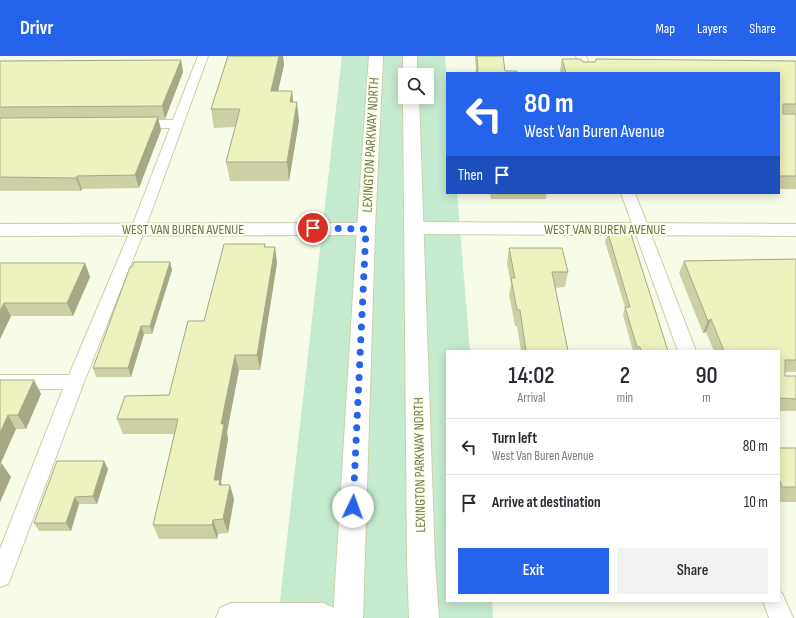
<!DOCTYPE html>
<style>
body{margin:0;font-family:"Sofia Sans Condensed",sans-serif;background:#f2f2f3;color:#2b2b33;height:100vh;display:flex;flex-direction:column;font-size:15px;white-space:nowrap}
*{box-sizing:border-box;margin:0}
p{font-size:13px;color:#7c7c81}
.icon{flex:none;width:22px;height:22px;fill:none;stroke:currentColor;stroke-width:2;stroke-linecap:round;stroke-linejoin:round}
.map{position:relative;flex:1;overflow:hidden}
.sheet{position:absolute;left:446px;top:294px;width:334px;height:252px;display:flex;flex-direction:column;background:#fff;border-radius:0px;box-shadow:0 2px 10px #0003}
.sheet>*{flex:none}
.guide{position:absolute;left:446px;top:16px;width:334px;height:122px;border-radius:0px;box-shadow:0 2px 10px #0003;background:#2563eb;color:#fff;overflow:hidden}
.fabs{position:absolute;left:398px;top:12px;display:grid;gap:8px}
.fabs a{display:grid;place-items:center;width:36px;height:36px;border-radius:0px;background:#fff;box-shadow:0 2px 10px #0003;font-size:20px}
.pin{position:absolute;display:grid;place-items:center;width:34px;height:34px;color:#fff;margin:-17px;border:2px solid #fff;border-radius:50%;box-shadow:0 1px 4px #0007}
.me{position:absolute;width:44px;margin:-22px;rotate:3deg;stroke-linejoin:round;filter:drop-shadow(0 0 3px #0008)}
.turn{display:flex;align-items:center;gap:14px;height:84px;padding:0 12px;font-size:18px}
.turn .icon{width:52px;height:52px;stroke-width:2.5}
.turn b{display:block;font-size:28px;line-height:34px}
.then{display:flex;align-items:center;height:38px;padding:0 12px;background:#0003;gap:8px;font-size:15px}
.eta{display:flex;justify-content:space-evenly;align-items:center;height:68px;text-align:center}
.eta b{font-size:24px;font-weight:600;line-height:28px}
.action{display:flex;gap:8px;margin-top:auto;padding:8px 12px}
.action a{flex:1;height:46px;border-radius:0px;background:#2563eb;color:#fff;font-size:16px;font-weight:600;line-height:46px;text-align:center}
.action a+a{background:#f2f2f3;color:#2b2b33}
ul{padding:0;list-style:none}
li{display:flex;align-items:center;gap:12px;height:56px;padding:0 12px;border-top:1px solid #e1e1e2}
li div{flex:1}
li b{display:block;font-size:15px}
li em{font-style:normal}
header{display:flex;align-items:center;gap:24px;box-sizing:border-box;height:56px;padding:0 20px;background:#2563eb;color:#fff}
header strong{font-size:19px}
nav{display:flex;gap:22px;margin-inline-start:auto;font-size:14px}
.map>svg:first-child{display:block}
.green{fill:#c5eacf;fill-rule:evenodd}
.lines{fill:none;stroke-linecap:round;stroke-linejoin:round}
.lane-casing{stroke:#cacead;stroke-width:2}
.street-casing{stroke:#cacead;stroke-width:2}
.secondary-casing{stroke:#cdd1aa;stroke-width:2}
.lane{fill:#fff;fill-rule:evenodd}
.street{fill:#fff;fill-rule:evenodd}
.secondary{fill:#fff;fill-rule:evenodd}
.wall{fill:#cdd0a4}
.shaded-wall{fill:#a7a986}
.building{fill:#eef2bf;stroke:#a7a986}
.route{stroke:#2563eb;stroke-width:7;stroke-dasharray:0 12.6}
.labels{text-anchor:middle;stroke-width:4;stroke-linejoin:round;paint-order:stroke}
.street-label{font-size:14px;fill:#75764b;stroke:#faffed}
</style>
<header>
<strong>Drivr</strong>
<nav><a>Map</a><a>Layers</a><a>Share</a></nav>
</header>
<div class="map">
<svg width="796" height="562" viewBox="0 0 796 562">
<rect width="100%" height="100%" fill="#f6fce7"/>
<path class="green" d="M342 0H445L447 22V137H457L470 295H447V545H492L493 562H278ZM405 19H427V41H405Z"/>
<g class="lines">
<defs>
<path id="lane" d="M198 0H208L145 173 84 326 11 521 8 528 0 531V493L63 333H0V319H69L131 173 170 72H136L132 71 130 68 132 65 136 64H173Z
M576 0H586L593 17H581Z
M621 137H635L696 295H678Z
M779 536 782 537 793 562H769L763 545H779Z"/>
<path id="street" d="M414 166 796 168V180L414 178 407 176 405 172 407 168Z
M366 167 373 169 375 173 373 177 366 179 0 180V168Z
M231 547H323L334 552 338 562H216L220 552Z"/>
<path id="secondary" d="M369 0H383L375 173 363 562H333L357 173Z
M403 0H417V19H405V22L403 19Z
M405 39V41H419L435 506 439 562H409L407 506 403 41Z"/>
</defs>
<use href="#lane" class="lane-casing"/>
<use href="#street" class="street-casing"/>
<use href="#secondary" class="secondary-casing"/>
<use href="#lane" class="lane"/>
<use href="#street" class="street"/>
<use href="#secondary" class="secondary"/>
</g>
<path class="wall" d="M228 0H283L284 9 278 35H292L293 46 299 65 289 125H230L226 106 235 71 214 72 211 53Z
M475 0H503L505 15 517 17H475L476 15 475 5Z
M562 3 583 6 796 5V133H779V17H561L560 15Z
M181 4 183 16 165 63H158L161 74 139 132 82 133 81 135H0V5Z
M490 137H547L546 143H491Z
M608 177 668 295H633L623 259 625 251 605 186Z
M265 191H275L277 207 260 314H239L227 376 228 383 221 426 222 429 234 443 228 477 218 478 217 483H159L153 469 174 378H123L117 363 169 339Z
M509 192 568 216 565 231 555 232 568 295H521L517 270H515L509 238 511 228 507 208Z
M796 203V316H785V320H796V355H779V295H714L706 276 703 277 679 217 684 205Z
M170 206 172 214 152 278H144L131 321H96L93 312Z
M0 207H85L90 221 73 260H11L0 283Z
M0 324 41 338 26 373H16L0 408 11 421 0 446Z
M779 392H796V446H779Z
M104 405 108 413 97 448H79L71 475H39L34 467Z"/>
<path class="shaded-wall" d="M279 0H283L284 9 274 53 271 35Z
M181 4 183 16 165 63 162 50Z
M292 35 294 53 290 46Z
M297 46 299 65 289 125 287 106Z
M158 61 161 74 139 132 135 119Z
M77 120 82 133 81 135 76 122Z
M275 191 277 207 260 314 257 299Z
M170 206 172 214 152 278 150 270Z
M85 207 90 221 73 260 67 247Z
M4 247 11 260 0 283V255Z
M711 263 706 276 703 277 708 265Z
M141 270 144 278 131 321 128 312Z
M235 299 239 314 227 376 228 383 221 426 224 438 214 424 221 368Z
M34 324 41 338 26 373 18 359Z
M8 359 16 373 0 409V377Z
M104 405 108 413 97 448 93 440Z
M2 408 11 421 0 446V413Z
M230 429 234 443 228 477 223 463Z
M75 441 79 448 71 475 66 467Z
M213 464 218 478 217 483 212 469Z"/>
<path class="building" d="M228 0H279L271 35H292L290 46H297L287 106H226L240 53H211Z
M477 0H503L505 15H517V17H476V15H478Z
M562 3H581L583 6H595L596 3 796 5V48H783V58H796V120H779V17H566Z
M181 4 162 50 0 51V5Z
M158 61 135 119 77 120 76 122 0 121V62Z
M624 172H629L668 295H641L640 291H637L625 251H630L608 177Z
M224 188H265L264 191H275L257 299H235L221 368H224L214 424H220L219 429H230L223 463 213 464 212 469H153L178 363H117L125 340 169 339 188 265H204Z
M509 192H562L568 216H552L568 295H526L520 254H517L511 222H515Z
M796 203V304H785V320H796V343L779 342V295H724L711 263 708 265 684 205Z
M134 206H170L150 270H141L128 312H93L130 211H132Z
M0 207H85L67 247H4L0 255Z
M0 324H34L18 359H8L0 377Z
M779 392H796V431H782L779 422Z
M57 405H104L93 440 75 441 66 467H34Z
M0 408H2L0 413Z"/>
<g class="lines">
<path class="route" d="M313 172 366 173 353 451"/>
</g>
<g class="labels">
<g class="street-label">
<text transform="translate(370 89) rotate(-87)" y="5">LEXINGTON PARKWAY NORTH</text>
<text x="183" y="178">WEST VAN BUREN AVENUE</text>
<text x="605" y="178">WEST VAN BUREN AVENUE</text>
<text transform="translate(419 409) rotate(-91)" y="5">LEXINGTON PARKWAY NORTH</text>
</g>
</g>
</svg>
<div class="fabs">
<a><svg class="icon" aria-label="search" viewBox="0 0 24 24"><circle cx="10" cy="10" r="6"/><path d="M15 15l6 6"/></svg></a>
</div>
<div class="pin" style="left:313px;top:172px;background:#d93025"><svg class="icon" aria-label="arrive" viewBox="0 0 24 24"><path d="M6 21V4h12l-3 4 3 4H6"/></svg></div>
<svg class="me" style="left:353px;top:451px" viewBox="-20 -20 40 40"><circle r="19" fill="#fff"/><path d="M0-13L10 11 0 6-10 11z" fill="#2563eb"/></svg>
<div class="guide">
<div class="turn"><svg class="icon" aria-label="left" viewBox="0 0 24 24"><path d="M17 20v-9H6M10 6l-5 5 5 5"/></svg><div><b>80 m</b>West Van Buren Avenue</div></div>
<div class="then">Then<svg class="icon" aria-label="arrive" viewBox="0 0 24 24"><path d="M6 21V4h12l-3 4 3 4H6"/></svg></div>
</div>
<section class="sheet">
<div class="eta">
<div><b>14:02</b><p>Arrival</p></div>
<div><b>2</b><p>min</p></div>
<div><b>90</b><p>m</p></div>
</div>
<ul>
<li><svg class="icon" aria-label="left" viewBox="0 0 24 24"><path d="M17 20v-9H6M10 6l-5 5 5 5"/></svg><div><b>Turn left</b><p>West Van Buren Avenue</p></div><em>80 m</em></li>
<li><svg class="icon" aria-label="arrive" viewBox="0 0 24 24"><path d="M6 21V4h12l-3 4 3 4H6"/></svg><div><b>Arrive at destination</b></div><em>10 m</em></li>
</ul>
<div class="action"><a>Exit</a><a>Share</a></div>
</section>
</div>
